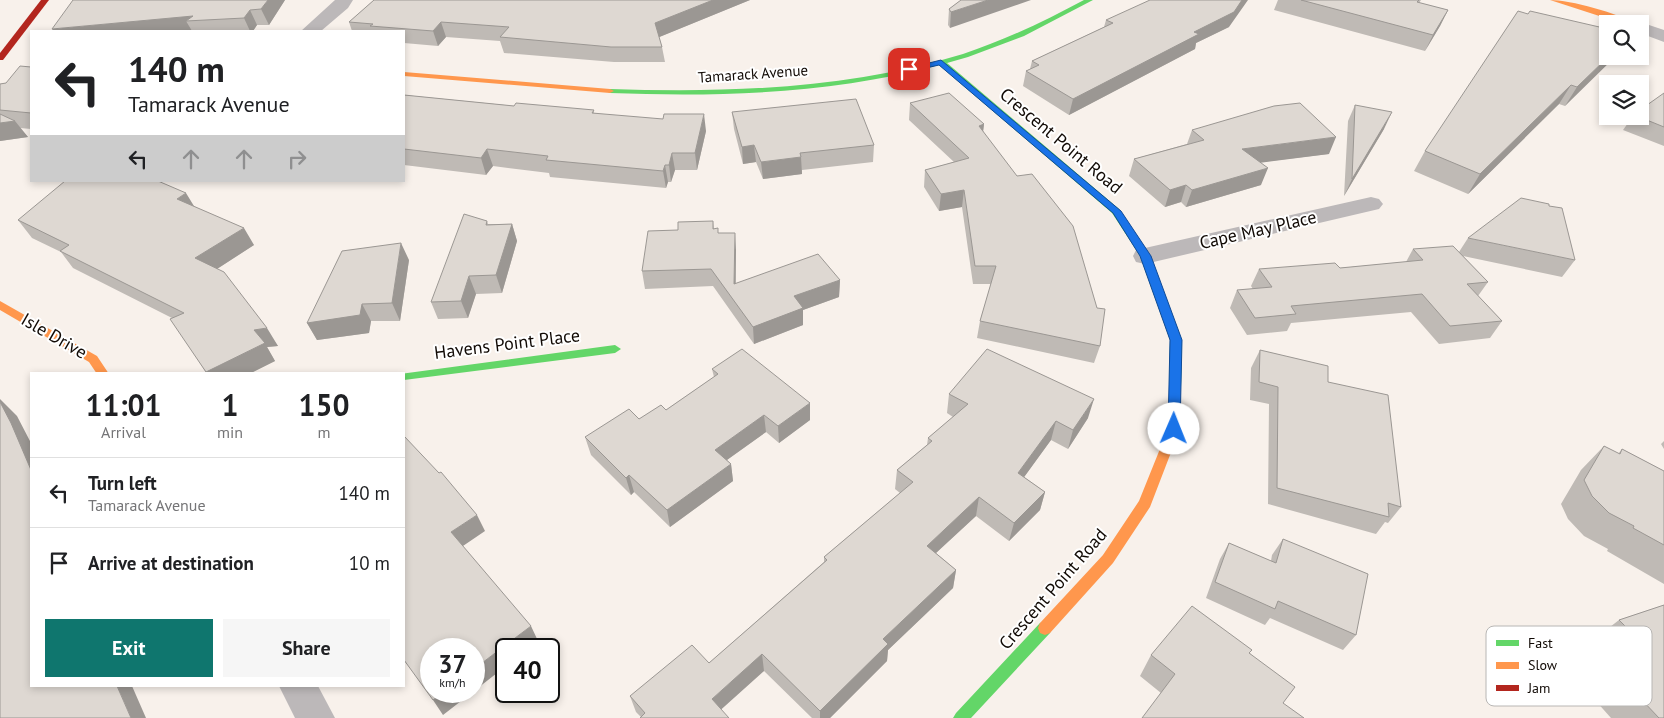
<!DOCTYPE html>
<style>
body{margin:0;font-family:"PT Sans",sans-serif;background:#f6f6f6;color:#202124;height:100vh;display:flex;flex-direction:column;font-size:19px;white-space:nowrap}
*{box-sizing:border-box;margin:0}
p{font-size:16px;color:#757577}
.icon{flex:none;width:28px;height:28px;fill:none;stroke:currentColor;stroke-width:2;stroke-linecap:round;stroke-linejoin:round}
.map{position:relative;flex:1;overflow:hidden}
.drawer{position:absolute;left:30px;top:372px;width:375px;height:315px;display:flex;flex-direction:column;background:#fff;border-radius:0px;box-shadow:0 2px 8px #0003}
.drawer>*{flex:none}
.top-card{position:absolute;left:30px;top:30px;width:375px;height:152px;border-radius:0px;box-shadow:0 2px 8px #0003;background:#fff;color:#202124;overflow:hidden}
.buttons{position:absolute;left:1599px;top:15px;display:grid;gap:10px}
.buttons a{display:grid;place-items:center;width:50px;height:50px;border-radius:0px;background:#fff;box-shadow:0 2px 8px #0003;font-size:25px}
.speed{position:absolute;left:420px;top:638px;display:flex;gap:10px;font-size:25px;font-weight:700;text-align:center}
.speed>*{display:grid;place-content:center;width:65px;height:65px;border-radius:50%;background:#fff;box-shadow:0 2px 8px #0003;line-height:1}
.speed small{font-size:12px;font-weight:400}
.speed .limit{border:2px solid #111;border-radius:8px;background:#fff;color:#111}
.pin{position:absolute;display:grid;place-items:center;width:42px;height:42px;color:#fff;margin:-21px;border-radius:10px;box-shadow:0 2px 8px #0006}
.me{position:absolute;width:55px;margin:-28px;rotate:1deg;stroke-linejoin:round;filter:drop-shadow(0 0 4px #0008)}
.turn{display:flex;align-items:center;gap:18px;height:105px;padding:0 15px;font-size:22px}
.turn .icon{width:65px;height:65px;stroke-width:2.5}
.turn b{display:block;font-size:35px;line-height:42px}
.lanes{display:flex;align-items:center;height:48px;padding:0 15px;background:#0003;justify-content:center;gap:25px;direction:ltr}
.lanes .off{opacity:.35}
.eta{display:flex;justify-content:space-evenly;align-items:center;height:85px;text-align:center}
.eta b{font-size:30px;font-weight:800;line-height:35px}
.action{display:flex;gap:10px;margin-top:auto;padding:10px 15px}
.action a{flex:1;height:58px;border-radius:0px;background:#0f766e;color:#fff;font-size:20px;font-weight:800;line-height:58px;text-align:center}
.action a+a{background:#f6f6f6;color:#202124}
ul{padding:0;list-style:none}
li{display:flex;align-items:center;gap:15px;height:70px;padding:0 15px;border-top:1px solid #e0e0e0}
li div{flex:1}
li b{display:block;font-size:19px}
li em{font-style:normal}
.map>svg:first-child{display:block}
.lines{fill:none;stroke-linecap:round;stroke-linejoin:round}
.street{fill:#bcb8b9;fill-rule:evenodd}
.fast{fill:#63d668;fill-rule:evenodd}
.slow{fill:#ff974d;fill-rule:evenodd}
.jam{fill:#b3261e;fill-rule:evenodd}
.wall{fill:#bfbab5}
.shaded-wall{fill:#9b9793}
.building{fill:#ded8d2;stroke:#9b9793}
.route{fill:#1a73e8;stroke:#114b97}
.labels{text-anchor:middle;stroke-width:4;stroke-linejoin:round;paint-order:stroke}
.far-street-label{font-size:15px;fill:#110a05;stroke:#fff}
.street-label{font-size:18px;fill:#110a05;stroke:#fff}
.key{fill:#fff;stroke:#b8b6b4;stroke-width:1}
.key-label{font-size:14px;fill:#110a05}
</style>
<div class="map">
<svg width="1664" height="718" viewBox="0 0 1664 718">
<rect width="100%" height="100%" fill="#f8f1eb"/>
<g class="lines">
<path class="street" d="M335 0H353L348 8 321 31H301Z
M1640 22 1664 30V42L1640 33V24H1633Z
M1371 197 1379 199 1383 204 1379 209 1145 264 1136 262 1133 256 1136 250 1145 248Z
M279 686H318L335 718H295Z"/>
<path class="fast" d="M1084 0H1093L1024 36 968 57 947 63 1119 209 1150 256 1182 340 1181 387 1179 390H1171L1169 387 1170 340 1140 256 1112 213 939 65C832 94 720 97 610 93L606 91 610 89C728 93 849 89 963 54 1005 40 1045 21 1084 0Z
M615 345 621 349 615 353 404 380V374H400Z
M1045 621 1050 623 1052 628 1050 633 971 718H953L956 713 1040 623Z"/>
<path class="slow" d="M1550 0C1570 0 1619 13 1634 24H1624Z
M404 72 610 89 614 91 610 93 404 76Z
M0 301 97 356 109 374H97L89 362 0 310Z
M1175 383 1179 384 1181 387 1180 429 1150 507 1113 563 1050 633 1045 635 1040 633 1038 628 1040 623 1103 555 1139 501 1168 429 1169 387 1171 384Z"/>
<path class="jam" d="M41 0H49L3 60H0V53Z"/>
</g>
<path class="wall" d="M285 0 269 25H257L253 31H54Z
M374 0H750L659 37 662 47 665 62H614L504 53 500 41 446 37 438 46 404 43V31H352L349 22Z
M961 0 950 28 948 25 949 9Z
M1278 0H1421L1419 3 1448 10 1440 26 1425 51 1274 10Z
M1106 20 1229 27 1196 43 1195 49 1069 115 1023 86 1026 71 1030 69 1032 61 1104 27Z
M1608 56 1565 106 1559 104 1468 194 1414 171 1425 151Z
M31 67V129L20 128 28 137 0 141V84L6 83Z
M1664 93V146L1623 130 1633 116H1640Z
M404 95 514 106 594 110V113L706 131 697 170H675L671 182H668L666 188 550 177 549 173 493 166 486 175 404 165Z
M910 103 984 124 983 131 1100 346 1094 363 977 338 980 321 991 284H973L962 207 939 211 924 187 925 170 954 162 909 120Z
M1355 105 1384 129 1344 196 1348 121Z
M732 112 874 145 873 162 802 170V174L763 179 756 162 743 164 734 129Z
M1192 130 1329 154 1261 162V185L1186 207 1181 202 1165 207 1129 176 1134 159 1187 144Z
M194 206 254 245 217 269 278 346 267 347 275 361 249 374H207L172 318 73 268 61 252 32 238 18 220Z
M487 221 488 224H512L517 241 502 293 476 294 468 318 438 319 431 302Z
M713 221 714 229 718 228V233L736 250V283L840 280 839 297 803 310V325L754 344 713 286 645 289 642 271 678 230Z
M1468 238 1575 260 1562 277 1463 256 1488 282 1478 296 1502 321 1490 338 1439 344 1411 312 1291 323 1287 331 1247 335 1230 308 1237 290 1253 289 1251 286 1259 269 1340 268 1406 262 1413 249 1459 252Z
M409 260 400 321H371L369 333 317 340 307 323Z
M1260 350 1328 382 1401 507 1388 523 1385 522 1376 534 1268 504 1269 404 1250 400 1251 368Z
M712 369 810 420 779 443 766 432 727 460 731 464 733 481 670 527 634 492 631 495 591 455 585 437 666 410 714 377Z
M949 394 1088 418 1068 449 1051 440 1024 477 1045 492 1040 510 1009 541 976 516 936 553 956 570 953 588 888 650 887 661 830 718H812L764 671 641 717 636 712 630 696 709 663 824 562V557L900 493 895 489 897 470 927 445 928 438 953 417 947 413Z
M1664 441V449L1661 444Z
M1604 446 1618 454 1622 449 1664 471V584L1607 551 1608 549 1584 536 1568 519 1561 504 1581 470Z
M1283 539 1356 635 1343 650 1270 618 1265 625 1206 598 1220 559 1229 543 1271 561 1272 555Z
M1664 605V718H1611L1579 682 1606 662 1610 660 1592 641 1619 620Z
M1250 653 1283 703 1161 693 1140 676 1151 655Z"/>
<path class="shaded-wall" d="M268 0H285L269 25 261 9Z
M713 0H750L657 38 655 23Z
M988 0H1031L950 28 951 12Z
M1242 0H1248L1229 27 1196 43 1195 49 1069 115 1073 99 1194 32Z
M250 10 257 25 253 31H250L244 18Z
M1448 10 1440 26 1425 51 1433 35Z
M193 16 186 21 192 31H54L52 29Z
M441 22 446 37 438 46 433 31Z
M1609 56H1616L1565 106 1577 87Z
M1571 85 1559 104 1468 194 1480 174Z
M1392 112 1384 129 1344 196 1352 179Z
M704 114 706 131 697 170 695 153Z
M15 121 28 137 0 141V123Z
M984 124 982 141 979 126Z
M1336 137 1329 154 1236 166 1242 149Z
M754 145 756 162 743 164 742 147Z
M487 149 493 166 486 175 481 158Z
M672 153 675 170 671 182 669 165Z
M801 157 802 174 763 179 761 162Z
M665 165 668 182 666 188 663 171Z
M1268 168 1261 185 1186 207 1192 190Z
M1186 185 1181 202 1165 207 1170 190Z
M964 190 962 207 939 211 941 194Z
M186 193 197 211 177 199Z
M512 224 517 241 502 293 496 275Z
M244 228 254 245 206 276 195 258Z
M735 233 736 250 735 301 734 284Z
M401 243 409 260 400 321 392 303Z
M469 276 476 294 468 318 461 301Z
M840 280 839 297 803 310V325L754 344 753 327 794 296Z
M362 304 371 321 369 333 317 340 307 323Z
M267 328 278 346 267 347 275 361 249 374H207L206 372 254 330Z
M0 399 17 416 31 443V470L0 402Z
M1094 399 1088 418 1068 449 1073 430Z
M810 403V420L779 443 778 426Z
M764 415 766 432 717 467 715 450Z
M1056 421 1051 440 1014 491 1018 473Z
M731 464 733 481 670 527 667 510Z
M629 475 634 492 631 495 626 478Z
M1045 492 1040 510 1009 541 1014 523Z
M979 497 976 516 924 564 927 546Z
M477 515 485 531 460 548 451 532Z
M956 570 953 588 888 650 887 661 830 718H820V711L883 639Z
M531 626 538 641 528 649H506V666L474 691V669Z
M762 654 764 671 715 715 712 699Z
M117 686H132L146 718H131Z
M445 691H474L443 715 433 700Z"/>
<path class="building" d="M73 0H268L261 9 250 10 244 18 186 21 193 16 52 29Z
M374 0H713L655 23 662 47H611L500 37 509 27 441 22 433 31 370 26 373 24 349 22Z
M961 0H988L951 12 949 9Z
M1150 0H1242L1234 12 1194 32 1199 34 1073 99 1026 71 1039 65 1032 61 1113 23 1106 20Z
M1301 0H1419L1417 2 1448 10 1433 35Z
M1518 11 1528 14 1530 11 1608 29V56H1609L1577 87 1571 85 1480 174 1425 151Z
M20 66 31 67V113L0 110V84L6 83Z
M949 93 984 124 979 126 1017 176 1032 174 1073 226 1097 308 1105 309 1100 346 980 321 996 266H975L964 190 941 194 925 170 969 158 910 103Z
M1664 93V127L1637 116H1640V110Z
M404 95 514 106 516 103 594 110 592 113 663 119 664 114H704L695 153H672L669 165H665L663 171 546 160 548 156 487 149 481 158 404 149Z
M856 99 874 145 800 153 801 157 761 162 754 145 742 147 732 112Z
M1300 103 1336 137 1242 149 1268 168 1192 190 1186 185 1170 190 1134 159 1204 140 1192 130 1274 106Z
M1355 105 1392 112 1352 179Z
M0 114 15 121 0 123Z
M65 181H158L186 193 177 199 244 228 195 258 224 272 267 328 254 330 265 343 206 372 170 319 184 313 60 251 69 245 18 220Z
M1521 198 1549 204V206L1562 208 1575 260 1468 238Z
M464 214 487 221 486 225 512 224 496 275 469 276 461 301 431 302Z
M713 221V229L718 228V233H735L734 284 818 254 840 280 794 296 803 308 753 327 711 269 642 271 648 231 678 230V222Z
M401 243 392 303 362 304 360 315 307 323 342 251Z
M1453 246 1488 282 1467 284 1502 321 1450 326 1422 294 1291 306 1296 314 1255 318 1237 290 1272 287 1259 269 1335 263 1340 268 1423 260 1413 249Z
M742 349 810 403 778 426 764 415 715 450 731 464 667 510 629 475 626 478 585 437 629 409 639 419 661 405 666 410 718 374 712 369Z
M987 349 1094 399 1073 430 1056 421 1018 473 1045 492 1014 523 979 497 927 546 956 570 883 639 888 644 820 711 762 654 712 699 729 718H640L645 713 630 696 692 645 709 663 827 560 824 557 913 482 897 470 932 441 928 438 968 404 949 394Z
M1260 350 1328 366V382L1388 395 1401 507 1388 503 1389 517 1277 488 1278 387 1259 382Z
M0 402 11 423 31 470V686H117L131 718H0Z
M404 436 439 473 441 472 477 515 451 532 531 626 474 669V649H431V691H445L433 700 404 660Z
M1604 446 1620 454 1622 449 1664 471V545L1633 528 1634 526 1609 513 1592 496 1584 480Z
M1283 539 1368 574 1356 635 1278 601 1275 609 1215 582 1229 543 1276 563Z
M1664 605V718H1659L1606 662 1646 647 1619 620Z
M1192 606 1252 650 1249 653 1295 687 1283 703 1304 718H1142L1175 674 1151 655Z"/>
<path class="route" d="M941 60 1121 211 1151 256 1182 340 1180 429 1178 432H1170L1168 429 1170 340 1140 256 1113 213 939 65 909 72 905 69Z"/>
<g class="labels">
<g class="far-street-label">
<text transform="translate(753 74) rotate(-4)" y="5">Tamarack Avenue</text>
</g>
<g class="street-label">
<text transform="translate(1061 141) rotate(40)" y="6">Crescent Point Road</text>
<text transform="translate(1258 230) rotate(-13)" y="6">Cape May Place</text>
<text transform="translate(54 336) rotate(30)" y="6">Isle Drive</text>
<text transform="translate(507 344) rotate(-7)" y="6">Havens Point Place</text>
<text transform="translate(1053 589) rotate(-49)" y="6">Crescent Point Road</text>
</g>
</g>
<rect x="1486" y="626" width="166" height="80" rx="8" class="key"/>
<rect x="1496" y="640" width="23" height="6" fill="#63d668"/>
<rect x="1496" y="662" width="23" height="7" fill="#ff974d"/>
<rect x="1496" y="685" width="23" height="6" fill="#b3261e"/>
<g class="key-label">
<text x="1528" y="648">Fast</text>
<text x="1528" y="670">Slow</text>
<text x="1528" y="693">Jam</text>
</g>
</svg>
<div class="buttons">
<a><svg class="icon" aria-label="search" viewBox="0 0 24 24"><circle cx="10" cy="10" r="6"/><path d="M15 15l6 6"/></svg></a>
<a><svg class="icon" aria-label="layers" viewBox="0 0 24 24"><path d="M12 4l9 5-9 5-9-5zM3 14l9 5 9-5"/></svg></a>
</div>
<div class="speed"><div>37<small>km/h</small></div><div class="limit">40</div></div>
<div class="pin" style="left:909px;top:69px;background:#d93025"><svg class="icon" aria-label="arrive" viewBox="0 0 24 24"><path d="M6 21V4h12l-3 4 3 4H6"/></svg></div>
<svg class="me" style="left:1174px;top:429px" viewBox="-20 -20 40 40"><circle r="19" fill="#fff"/><path d="M0-13L10 11 0 6-10 11z" fill="#1a73e8"/></svg>
<div class="top-card">
<div class="turn"><svg class="icon" aria-label="left" viewBox="0 0 24 24"><path d="M17 20v-9H6M10 6l-5 5 5 5"/></svg><div><b>140 m</b>Tamarack Avenue</div></div>
<div class="lanes"><svg class="icon" aria-label="left" viewBox="0 0 24 24"><path d="M17 20v-9H6M10 6l-5 5 5 5"/></svg><svg class="icon off" aria-label="ahead" viewBox="0 0 24 24"><path d="M12 20V5M6 11l6-6 6 6"/></svg><svg class="icon off" aria-label="ahead" viewBox="0 0 24 24"><path d="M12 20V5M6 11l6-6 6 6"/></svg><svg class="icon off" aria-label="right" viewBox="0 0 24 24"><path d="M7 20v-9h11M14 6l5 5-5 5"/></svg></div>
</div>
<section class="drawer">
<div class="eta">
<div><b>11:01</b><p>Arrival</p></div>
<div><b>1</b><p>min</p></div>
<div><b>150</b><p>m</p></div>
</div>
<ul>
<li><svg class="icon" aria-label="left" viewBox="0 0 24 24"><path d="M17 20v-9H6M10 6l-5 5 5 5"/></svg><div><b>Turn left</b><p>Tamarack Avenue</p></div><em>140 m</em></li>
<li><svg class="icon" aria-label="arrive" viewBox="0 0 24 24"><path d="M6 21V4h12l-3 4 3 4H6"/></svg><div><b>Arrive at destination</b></div><em>10 m</em></li>
</ul>
<div class="action"><a>Exit</a><a>Share</a></div>
</section>
</div>
